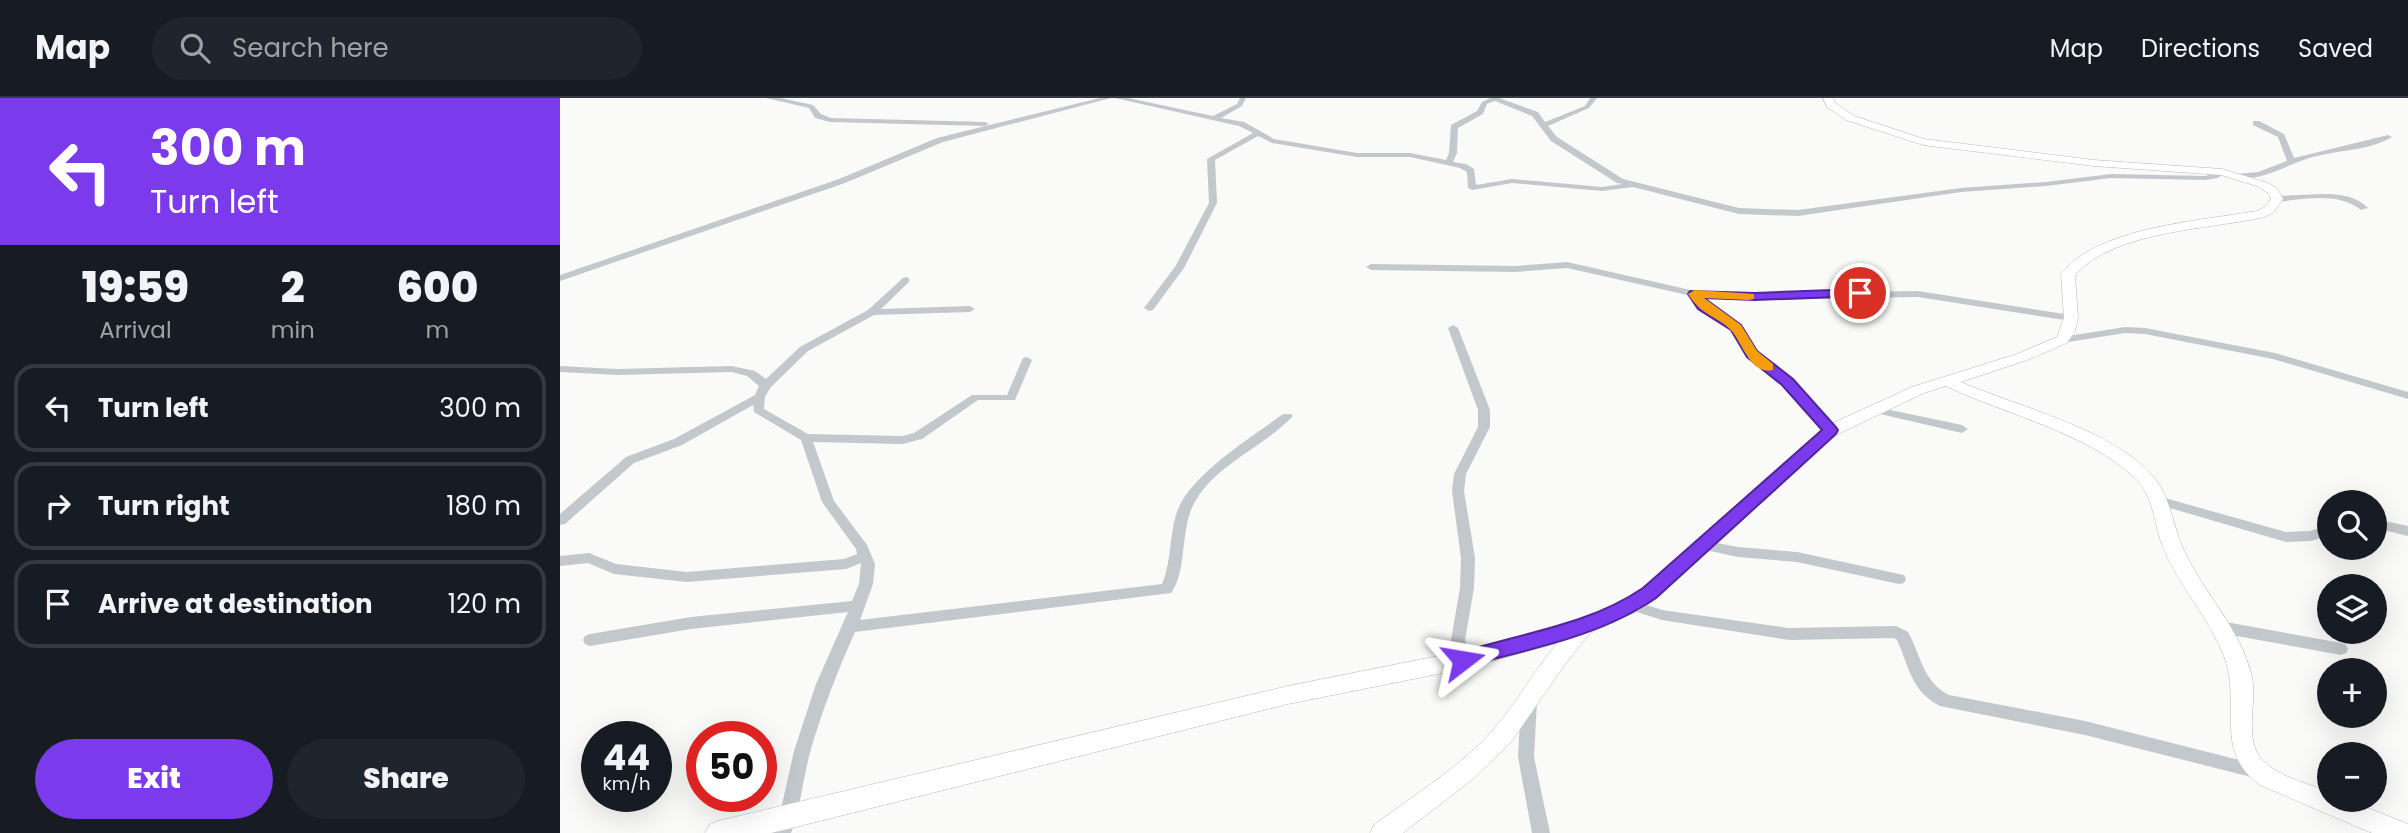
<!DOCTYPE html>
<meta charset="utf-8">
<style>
body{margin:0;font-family:Poppins,sans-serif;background:#20242c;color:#f1f3f6;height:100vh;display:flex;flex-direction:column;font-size:26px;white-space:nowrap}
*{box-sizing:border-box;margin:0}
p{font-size:23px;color:#9ea1a6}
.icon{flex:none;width:38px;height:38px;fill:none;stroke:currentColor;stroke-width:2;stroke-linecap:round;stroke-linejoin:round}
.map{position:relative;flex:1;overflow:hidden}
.details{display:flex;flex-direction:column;background:#171b24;width:560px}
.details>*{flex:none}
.banner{background:#7c3aed;color:#fff;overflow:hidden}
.tools{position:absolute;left:1757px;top:392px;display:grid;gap:14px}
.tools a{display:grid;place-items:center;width:70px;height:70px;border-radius:50%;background:#171b24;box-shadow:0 7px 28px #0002;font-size:35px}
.speed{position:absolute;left:21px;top:623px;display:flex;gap:14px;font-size:35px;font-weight:700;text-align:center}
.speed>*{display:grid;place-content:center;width:91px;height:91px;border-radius:50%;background:#171b24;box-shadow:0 7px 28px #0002;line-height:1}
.speed small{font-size:18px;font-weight:400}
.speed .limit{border:10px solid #d22;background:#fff;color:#111}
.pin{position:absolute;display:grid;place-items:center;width:60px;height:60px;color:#fff;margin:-30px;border:4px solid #fff;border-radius:50%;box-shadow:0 2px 7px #0007}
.me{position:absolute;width:77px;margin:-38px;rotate:76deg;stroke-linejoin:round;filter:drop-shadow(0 0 5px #0008)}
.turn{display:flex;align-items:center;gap:24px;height:147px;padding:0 35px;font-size:32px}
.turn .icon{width:91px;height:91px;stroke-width:2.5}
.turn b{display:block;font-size:49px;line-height:60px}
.eta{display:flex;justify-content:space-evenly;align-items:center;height:119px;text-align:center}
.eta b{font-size:42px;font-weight:800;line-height:49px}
.button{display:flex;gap:14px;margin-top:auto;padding:14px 35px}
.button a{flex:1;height:80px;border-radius:42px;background:#7c3aed;color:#fff;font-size:28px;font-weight:800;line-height:80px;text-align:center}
.button a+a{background:#20242c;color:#f1f3f6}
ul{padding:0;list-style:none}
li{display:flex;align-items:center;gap:21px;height:88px;margin:0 14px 10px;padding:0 21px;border:4px solid #363941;border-radius:21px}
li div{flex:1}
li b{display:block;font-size:26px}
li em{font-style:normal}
header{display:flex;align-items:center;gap:42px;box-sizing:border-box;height:98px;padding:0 35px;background:#171b24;border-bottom:2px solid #363941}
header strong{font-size:33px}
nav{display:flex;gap:38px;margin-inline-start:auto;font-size:24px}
.search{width:490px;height:63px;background:#20242c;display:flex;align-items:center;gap:18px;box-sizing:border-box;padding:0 24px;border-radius:38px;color:#9ea1a6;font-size:26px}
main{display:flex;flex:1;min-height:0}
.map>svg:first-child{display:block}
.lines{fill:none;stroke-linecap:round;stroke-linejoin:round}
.secondary-casing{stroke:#b3babf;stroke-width:1}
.street{fill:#c3c8cc;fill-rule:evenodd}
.secondary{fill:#fff;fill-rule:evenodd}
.route{fill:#7c3aed;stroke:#51269a;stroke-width:2}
.slow{fill:#f59e0b}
</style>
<header>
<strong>Map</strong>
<div class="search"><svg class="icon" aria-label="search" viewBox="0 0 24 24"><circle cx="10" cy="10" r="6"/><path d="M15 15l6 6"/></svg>Search here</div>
<nav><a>Map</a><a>Directions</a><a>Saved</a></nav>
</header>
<main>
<section class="details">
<div class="banner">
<div class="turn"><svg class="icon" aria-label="left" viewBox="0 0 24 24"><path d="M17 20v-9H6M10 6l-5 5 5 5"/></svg><div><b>300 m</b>Turn left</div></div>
</div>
<div class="eta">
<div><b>19:59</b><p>Arrival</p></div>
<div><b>2</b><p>min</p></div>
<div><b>600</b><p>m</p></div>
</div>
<ul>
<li><svg class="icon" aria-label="left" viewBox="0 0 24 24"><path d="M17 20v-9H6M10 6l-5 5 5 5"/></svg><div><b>Turn left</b></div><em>300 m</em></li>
<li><svg class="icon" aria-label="right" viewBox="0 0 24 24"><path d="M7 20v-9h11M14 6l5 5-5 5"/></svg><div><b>Turn right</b></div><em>180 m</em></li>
<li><svg class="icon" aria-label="arrive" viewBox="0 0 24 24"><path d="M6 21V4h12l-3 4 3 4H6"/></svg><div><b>Arrive at destination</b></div><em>120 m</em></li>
</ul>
<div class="button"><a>Exit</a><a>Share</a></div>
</section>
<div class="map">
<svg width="1848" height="735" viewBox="0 0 1848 735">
<rect width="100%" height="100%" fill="#fafaf8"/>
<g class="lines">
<defs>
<path id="secondary" d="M1263 0H1273L1275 5 1294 18 1364 41 1534 62 1662 71 1705 84 1717 90 1723 101 1713 115 1704 119C1648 132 1555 132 1515 177L1518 220 1515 233 1507 245 1467 262 1401 284C1458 309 1549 330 1591 376 1610 396 1612 424 1622 448 1642 494 1681 530 1692 579 1697 603 1685 637 1699 658 1713 678 1748 685 1769 694V702H1788L1848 726V735H1812L1700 687C1653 653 1681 608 1665 561 1650 519 1616 486 1601 444 1594 423 1593 398 1576 381 1527 334 1446 317 1386 288L1364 295 1276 337 1097 500 1079 512 1030 535 1005 566 951 644 913 681 843 735H810L814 727C850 700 889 676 922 644 951 615 971 577 997 545L903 571 728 606 228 731 211 735H145L149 727 158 723 728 588 903 553 1018 523 1065 502 1083 490 1264 329 1352 289 1457 256 1497 239 1504 220 1501 176C1537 129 1640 123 1697 113L1705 109 1711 101 1708 95 1697 88 1661 77 1534 68 1363 47 1286 22 1267 9Z"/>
</defs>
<use href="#secondary" class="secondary-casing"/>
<path class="street" d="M206 0H220L253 7 261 16 271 20 425 24 429 26 425 28 270 24 255 20 249 10Z
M540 0H551L383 44 285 85 0 183V177L279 81 377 40Z
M555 0H568L653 18 677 6 680 0H686L682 8 661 20 684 24 714 41 797 55H850L886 62 889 55 891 27 917 13 922 4 930 0H939L978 14 985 24 1025 8 1030 0H1037L1029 10 988 28 997 39 1063 81 1179 110 1238 112 1401 90 1486 84 1551 76 1646 78 1662 72 1666 74 1658 80 1646 82 1551 80 1486 88 1401 94 1238 118 1179 116 1073 89 1042 93 952 85 912 92 908 90 907 74 900 70 850 59H797L712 45 698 38 655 62 657 105 624 170 593 212 589 213 584 210 615 169 649 105 647 61 693 35 679 28ZM935 3 972 18 991 43 1057 85 1063 86 1042 89 952 81 916 87 914 71 906 66 893 64 897 55 898 30 923 16 927 6Z
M1693 23H1699L1724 36 1734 60 1828 37 1832 39C1811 52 1781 52 1757 58 1730 64 1706 83 1677 80V76L1698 74 1727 63 1718 39 1693 27Z
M1763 96C1780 96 1796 98 1808 110L1801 112C1779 94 1743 101 1717 104L1713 101 1717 98Z
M1007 164 1135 193 1195 196 1358 193 1511 217 1516 220 1511 223 1358 199 1195 202 1142 199 1147 206 1180 228 1196 254 1232 282 1274 330 1276 333 1274 336H1266L1224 286 1188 258 1172 232 1139 210 1132 198 1007 170 956 174 811 172 806 169 811 166 956 168Z
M346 179 349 180V184L321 211 410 208 415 211 410 214 314 217 248 253 210 290 205 299 204 311 248 336 342 338 354 335 412 297H447L463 260 467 259 472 262 455 302H418L362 341 342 346 253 344 274 403 307 447 315 466 313 486 300 522 602 486C612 463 609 435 618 411 633 375 692 339 723 316H731L733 318C705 348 657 366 636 402 619 429 628 473 611 495L295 534C278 572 263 610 251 651 243 679 241 708 231 735H213L219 720 234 653 256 586 288 514 131 531 30 548 25 546 23 542 25 538 30 536 131 519 292 503 299 486 301 465 286 471 127 484 54 476 28 465 0 468V458L29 455 56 466 127 474 284 461 297 456 296 451 262 404 241 342 194 314 193 307 122 347 74 365 5 426 0 427V416L66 359 114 341 195 297 199 288 187 278 172 274 57 277 0 274V268L57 271 172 268 195 273 206 281 240 249 308 212 343 180Z
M893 227 898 230 930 312V329L906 376 904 393 915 460 914 490 905 542 911 562 908 566 903 568 898 566 891 542 900 490 901 460 892 393 894 376 918 329V312L888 230Z
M1565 229 1585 230 1715 255 1848 294V301L1713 261 1585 236 1565 235 1502 245 1497 242 1502 239Z
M1311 308 1402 327 1408 331 1402 335 1307 313 1305 311Z
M1598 398 1726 434 1750 433 1769 427V437L1751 443 1726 444 1593 405 1592 402 1593 399Z
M1815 421 1848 428V438L1815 430Z
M1141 442 1178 449 1237 454 1339 476 1344 477 1346 481 1344 485 1339 486 1237 464 1178 459 1136 450 1134 447 1136 444Z
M1072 502 1102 512 1229 530 1336 528 1348 534C1361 558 1363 584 1389 597L1525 623 1695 666 1701 668 1703 673 1701 678 1695 680 1525 637 1380 608C1350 592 1350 570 1337 542L1334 540 1229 542 1102 522 1067 511 1065 507 1067 503Z
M1660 523 1781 545 1786 547 1788 551 1786 555 1781 557 1660 535 1655 533 1653 529 1655 525Z
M969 598 975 599 977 604 974 659 990 735H972L958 659 961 604 963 599Z"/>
<use href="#secondary" class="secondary"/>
</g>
<path class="route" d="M1300 191 1305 192V198L1195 202 1144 200 1181 227 1197 253 1233 281 1276 329 1278 332 1276 336 1096 500C1039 539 969 551 903 569L896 567 893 562 896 556C960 535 1027 528 1083 490L1262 332 1222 287 1187 259 1171 232 1138 211 1128 196 1130 193 1195 195Z"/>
<path class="slow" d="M1135 192 1194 196V201L1189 202 1144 200 1181 227 1197 253 1213 266V272C1190 277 1183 245 1171 232 1156 217 1143 219 1128 196Z"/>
</svg>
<div class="tools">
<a><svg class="icon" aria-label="search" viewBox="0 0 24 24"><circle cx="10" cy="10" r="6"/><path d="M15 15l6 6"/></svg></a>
<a><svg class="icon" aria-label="layers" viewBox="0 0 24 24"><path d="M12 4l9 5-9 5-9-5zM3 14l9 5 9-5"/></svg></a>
<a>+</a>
<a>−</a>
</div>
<div class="speed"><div>44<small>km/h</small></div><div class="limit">50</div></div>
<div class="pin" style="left:1300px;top:195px;background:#d93025"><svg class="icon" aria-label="arrive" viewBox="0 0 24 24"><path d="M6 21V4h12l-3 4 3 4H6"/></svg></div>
<svg class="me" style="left:903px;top:562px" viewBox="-20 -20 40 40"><path d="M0-17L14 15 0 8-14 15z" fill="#7c3aed" stroke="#fff" stroke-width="4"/></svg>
</div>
</main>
